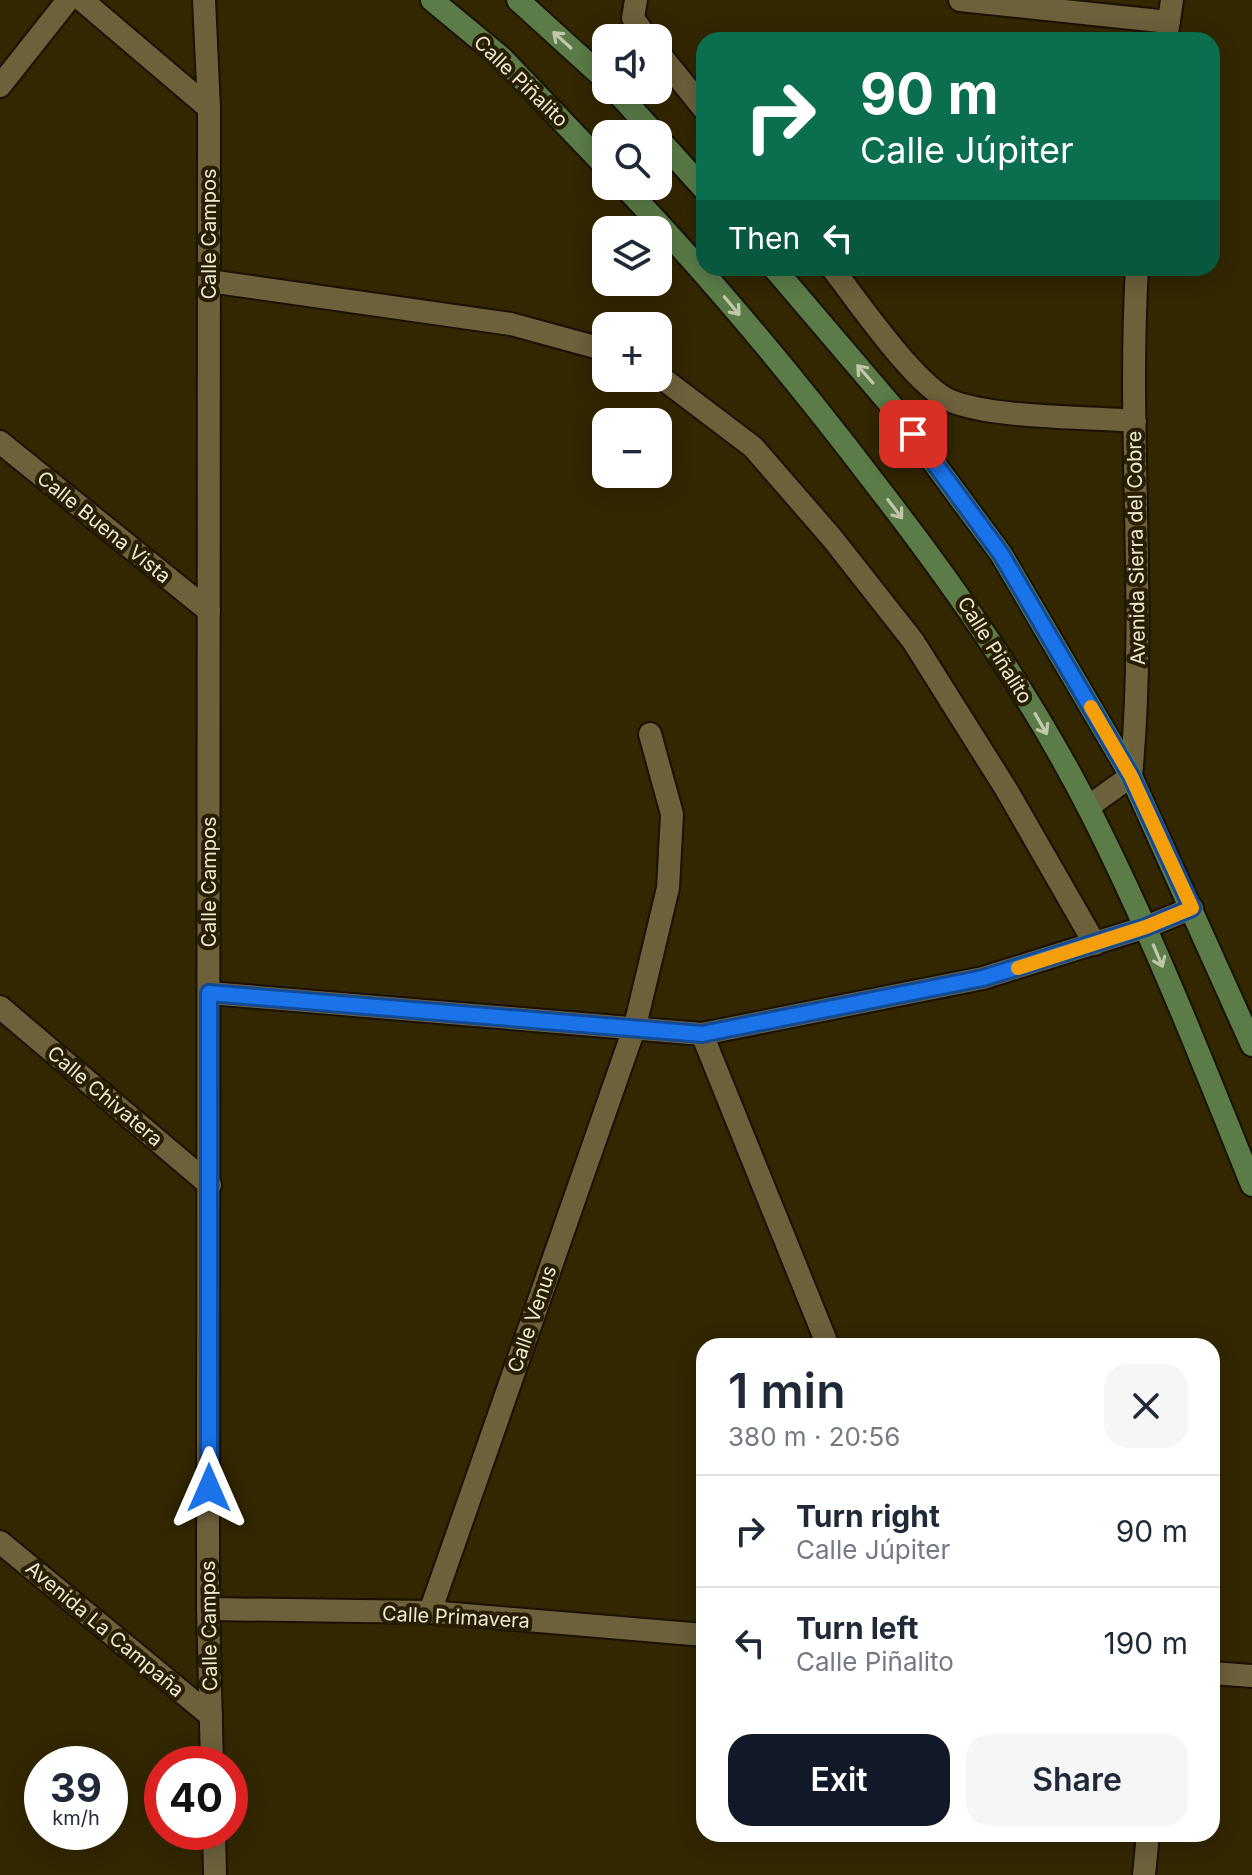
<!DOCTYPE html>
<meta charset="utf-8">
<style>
body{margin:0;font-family:Inter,sans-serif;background:#f6f6f7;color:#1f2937;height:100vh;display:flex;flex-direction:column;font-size:30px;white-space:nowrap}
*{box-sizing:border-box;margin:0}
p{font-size:26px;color:#747a83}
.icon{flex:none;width:44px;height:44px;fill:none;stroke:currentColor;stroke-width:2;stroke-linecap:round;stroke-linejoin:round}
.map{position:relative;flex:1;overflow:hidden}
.panel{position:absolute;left:696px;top:1338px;width:524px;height:504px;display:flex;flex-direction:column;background:#fff;border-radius:24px;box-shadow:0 4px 20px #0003}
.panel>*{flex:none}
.guide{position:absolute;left:696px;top:32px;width:524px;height:244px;border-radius:24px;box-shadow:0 4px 20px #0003;background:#0b6e4f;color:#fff;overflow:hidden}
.tools{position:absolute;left:592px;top:24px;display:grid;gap:16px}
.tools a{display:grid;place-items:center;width:80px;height:80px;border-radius:16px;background:#fff;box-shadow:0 4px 20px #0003;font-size:40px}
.speed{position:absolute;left:24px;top:1746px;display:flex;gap:16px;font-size:40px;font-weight:700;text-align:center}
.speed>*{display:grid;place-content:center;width:104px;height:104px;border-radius:50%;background:#fff;box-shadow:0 4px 20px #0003;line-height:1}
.speed small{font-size:20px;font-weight:400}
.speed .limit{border:12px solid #d22;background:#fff;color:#111}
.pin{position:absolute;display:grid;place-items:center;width:68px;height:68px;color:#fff;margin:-34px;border-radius:16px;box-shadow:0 4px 12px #0006}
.me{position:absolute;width:88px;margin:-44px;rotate:0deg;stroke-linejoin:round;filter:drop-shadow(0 0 6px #0008)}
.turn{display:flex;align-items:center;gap:28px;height:168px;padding:0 32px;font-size:36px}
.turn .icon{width:104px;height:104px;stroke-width:2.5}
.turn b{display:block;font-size:56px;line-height:68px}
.then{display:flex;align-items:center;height:76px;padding:0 32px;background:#0003;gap:16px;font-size:30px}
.round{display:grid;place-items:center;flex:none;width:84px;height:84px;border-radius:24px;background:#f6f6f7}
.overview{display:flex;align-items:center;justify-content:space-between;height:136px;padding:0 32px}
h1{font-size:48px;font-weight:600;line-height:60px}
.primary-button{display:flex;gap:16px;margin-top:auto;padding:16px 32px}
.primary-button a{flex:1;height:92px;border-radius:24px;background:#111827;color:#fff;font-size:32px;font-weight:600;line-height:92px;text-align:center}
.primary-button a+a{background:#f6f6f7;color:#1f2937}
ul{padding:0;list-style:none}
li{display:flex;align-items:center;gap:24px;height:112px;padding:0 32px;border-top:2px solid #e0e1e3}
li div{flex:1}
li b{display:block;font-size:30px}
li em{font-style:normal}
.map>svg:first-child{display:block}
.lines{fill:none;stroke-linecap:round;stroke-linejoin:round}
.minor-casing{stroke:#191000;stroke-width:26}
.tertiary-casing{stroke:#191000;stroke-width:26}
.secondary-casing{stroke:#191000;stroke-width:26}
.minor{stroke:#6d613c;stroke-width:22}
.tertiary{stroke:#6d613c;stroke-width:22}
.secondary{stroke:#5b7c48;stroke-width:22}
.oneway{stroke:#c2c7a9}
.route-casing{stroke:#114b97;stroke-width:20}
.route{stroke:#1a73e8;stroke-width:14}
.slow{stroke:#f59e0b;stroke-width:14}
.labels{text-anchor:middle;stroke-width:8;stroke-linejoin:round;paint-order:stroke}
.street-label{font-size:20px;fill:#eee7d3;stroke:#271e03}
</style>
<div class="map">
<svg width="1252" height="1875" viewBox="0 0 1252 1875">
<rect width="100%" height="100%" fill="#332702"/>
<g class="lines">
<defs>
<path id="minor" d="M82 0 209 108
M636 0 633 18 647 38
M960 0 1169 22
M1166 40 1172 0
M658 52 704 109
M0 86 68 0
M832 268C857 300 916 387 951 401 993 418 1086 417 1135 421
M209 281 511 324 606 350
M658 375 753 447 832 538 913 641 1006 789 1095 944
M0 442 209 611
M1088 807 1131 776C1147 607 1127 437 1137 268
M209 993 702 1034 983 978 1146 927 1192 908
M0 1007 210 1185
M702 1034 828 1346
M0 1542 211 1716
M208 1609 430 1612 704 1635
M430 1612 635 1026 668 888 672 814 650 734
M1212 1673 1252 1676
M1144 1875 1148 1834"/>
<path id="tertiary" d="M204 0 209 108 208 1609 212 1764
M214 1832 215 1875"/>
<path id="secondary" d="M432 0 502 58 606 167
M518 0 606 80
M615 90 655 134
M658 138 704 189
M624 186C714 281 798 382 877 486 956 588 1030 694 1089 809 1151 931 1201 1058 1252 1185
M774 268 895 410 1001 554 1131 776 1252 1045"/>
</defs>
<use href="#minor" class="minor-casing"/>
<use href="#tertiary" class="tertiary-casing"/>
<use href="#secondary" class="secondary-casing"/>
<use href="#minor" class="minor"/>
<use href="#tertiary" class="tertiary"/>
<use href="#secondary" class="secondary"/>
</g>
<defs><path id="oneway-shaft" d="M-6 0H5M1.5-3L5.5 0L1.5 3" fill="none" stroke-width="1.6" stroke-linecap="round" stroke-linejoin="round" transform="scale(2)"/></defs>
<g class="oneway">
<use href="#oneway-shaft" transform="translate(562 40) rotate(-138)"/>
<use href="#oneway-shaft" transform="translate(732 306) rotate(50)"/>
<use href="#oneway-shaft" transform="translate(865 374) rotate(-131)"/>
<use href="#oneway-shaft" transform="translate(895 509) rotate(53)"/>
<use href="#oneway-shaft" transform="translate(1041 724) rotate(60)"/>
<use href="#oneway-shaft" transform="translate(1158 956) rotate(67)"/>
</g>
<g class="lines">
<defs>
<path id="route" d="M209 1488V993L702 1034 983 978 1146 927 1192 908 1131 776 1001 554 913 434"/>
</defs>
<use href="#route" class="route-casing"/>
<use href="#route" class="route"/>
<path class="slow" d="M1018 968 1146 927 1192 908 1131 776 1091 707"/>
</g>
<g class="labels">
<g class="street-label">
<text transform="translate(521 81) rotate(44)" y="7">Calle Piñalito</text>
<text transform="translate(209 234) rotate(-90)" y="7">Calle Campos</text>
<text transform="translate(104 527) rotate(39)" y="7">Calle Buena Vista</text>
<text transform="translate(1136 548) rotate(-91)" y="7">Avenida Sierra del Cobre</text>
<text transform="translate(995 650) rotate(58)" y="7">Calle Piñalito</text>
<text transform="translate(209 882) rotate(-90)" y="7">Calle Campos</text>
<text transform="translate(105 1096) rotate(40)" y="7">Calle Chivatera</text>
<text transform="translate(532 1319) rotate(-71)" y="7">Calle Venus</text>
<text transform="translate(456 1617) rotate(3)" y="7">Calle Primavera</text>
<text transform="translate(209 1626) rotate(-91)" y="7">Calle Campos</text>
<text transform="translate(105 1629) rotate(40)" y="7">Avenida La Campaña</text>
</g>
</g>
</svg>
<div class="tools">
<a><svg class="icon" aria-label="sound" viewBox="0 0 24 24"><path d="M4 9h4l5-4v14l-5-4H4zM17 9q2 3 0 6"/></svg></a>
<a><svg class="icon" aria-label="search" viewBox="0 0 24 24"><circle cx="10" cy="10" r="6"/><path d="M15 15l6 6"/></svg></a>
<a><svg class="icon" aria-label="layers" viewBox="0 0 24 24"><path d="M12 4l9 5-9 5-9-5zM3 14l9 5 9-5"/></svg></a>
<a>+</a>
<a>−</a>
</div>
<div class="speed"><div>39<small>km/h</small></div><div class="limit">40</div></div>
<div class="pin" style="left:913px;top:434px;background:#d93025"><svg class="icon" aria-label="arrive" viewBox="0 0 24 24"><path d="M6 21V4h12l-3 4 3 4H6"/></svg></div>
<svg class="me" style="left:209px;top:1488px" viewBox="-20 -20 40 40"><path d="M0-17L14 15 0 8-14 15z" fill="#1a73e8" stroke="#fff" stroke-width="4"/></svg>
<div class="guide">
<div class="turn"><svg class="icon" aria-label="right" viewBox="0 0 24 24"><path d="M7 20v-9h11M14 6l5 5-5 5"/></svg><div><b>90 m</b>Calle Júpiter</div></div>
<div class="then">Then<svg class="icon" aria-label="left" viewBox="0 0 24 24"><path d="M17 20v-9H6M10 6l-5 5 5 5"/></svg></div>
</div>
<section class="panel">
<div class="overview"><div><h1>1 min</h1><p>380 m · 20:56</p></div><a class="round"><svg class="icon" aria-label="close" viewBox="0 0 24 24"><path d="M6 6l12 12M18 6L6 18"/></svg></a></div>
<ul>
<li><svg class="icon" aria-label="right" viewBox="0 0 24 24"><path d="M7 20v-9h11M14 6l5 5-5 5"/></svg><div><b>Turn right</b><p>Calle Júpiter</p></div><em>90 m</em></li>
<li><svg class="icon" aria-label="left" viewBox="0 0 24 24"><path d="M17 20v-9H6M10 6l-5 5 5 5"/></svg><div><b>Turn left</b><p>Calle Piñalito</p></div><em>190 m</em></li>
</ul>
<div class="primary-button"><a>Exit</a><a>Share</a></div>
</section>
</div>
